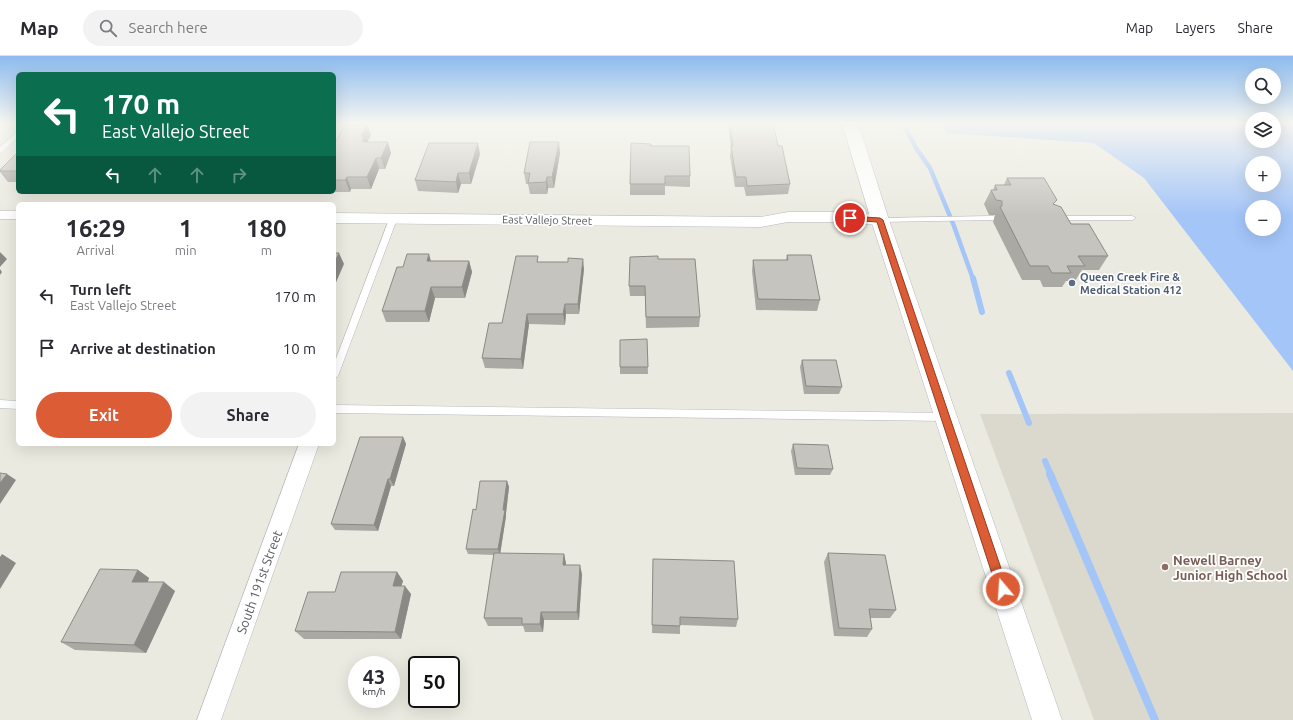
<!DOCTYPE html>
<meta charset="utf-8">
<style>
body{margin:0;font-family:Ubuntu,sans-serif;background:#f2f2f3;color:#2b2b33;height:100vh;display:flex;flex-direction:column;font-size:15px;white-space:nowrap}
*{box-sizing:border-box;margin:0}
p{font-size:13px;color:#7c7c81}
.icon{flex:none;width:22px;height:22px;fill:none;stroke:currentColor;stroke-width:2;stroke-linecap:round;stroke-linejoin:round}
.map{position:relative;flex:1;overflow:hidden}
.details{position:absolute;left:16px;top:146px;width:320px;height:244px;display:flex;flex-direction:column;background:#fff;border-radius:6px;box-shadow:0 4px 16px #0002}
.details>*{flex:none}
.guide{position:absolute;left:16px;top:16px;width:320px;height:122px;border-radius:6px;box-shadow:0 4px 16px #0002;background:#0b6e4f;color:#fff;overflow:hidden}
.tools{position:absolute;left:1245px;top:12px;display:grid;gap:8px}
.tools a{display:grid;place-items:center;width:36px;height:36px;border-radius:50%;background:#fff;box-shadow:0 4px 16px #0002;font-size:20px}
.speed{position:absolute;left:348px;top:600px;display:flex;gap:8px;font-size:20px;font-weight:700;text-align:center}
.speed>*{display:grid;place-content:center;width:52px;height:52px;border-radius:50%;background:#fff;box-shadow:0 4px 16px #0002;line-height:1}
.speed small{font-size:10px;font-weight:400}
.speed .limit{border:2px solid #111;border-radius:6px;background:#fff;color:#111}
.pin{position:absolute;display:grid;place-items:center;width:34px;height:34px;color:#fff;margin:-17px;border:2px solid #fff;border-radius:50%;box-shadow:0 1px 4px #0007}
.me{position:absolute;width:44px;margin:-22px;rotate:342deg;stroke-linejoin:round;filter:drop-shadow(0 0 3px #0008)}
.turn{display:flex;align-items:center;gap:14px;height:84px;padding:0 20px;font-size:18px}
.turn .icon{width:52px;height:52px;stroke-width:2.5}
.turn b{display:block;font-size:28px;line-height:34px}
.lanes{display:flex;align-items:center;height:38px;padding:0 20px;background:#0003;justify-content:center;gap:20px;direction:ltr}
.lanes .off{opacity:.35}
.eta{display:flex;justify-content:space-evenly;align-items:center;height:68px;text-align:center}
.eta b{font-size:24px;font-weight:700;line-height:28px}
.primary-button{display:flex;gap:8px;margin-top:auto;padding:8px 20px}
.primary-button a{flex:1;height:46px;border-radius:24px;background:#dc5d35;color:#fff;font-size:16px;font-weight:700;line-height:46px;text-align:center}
.primary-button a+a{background:#f2f2f3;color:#2b2b33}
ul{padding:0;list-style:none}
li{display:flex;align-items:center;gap:12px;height:52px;padding:0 20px}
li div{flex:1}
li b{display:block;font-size:15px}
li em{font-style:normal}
header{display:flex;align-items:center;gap:24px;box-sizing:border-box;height:56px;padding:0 20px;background:#fff;border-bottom:1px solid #e1e1e2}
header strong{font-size:19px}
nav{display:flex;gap:22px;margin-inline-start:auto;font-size:14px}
.search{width:280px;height:36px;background:#f2f2f3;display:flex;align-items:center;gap:10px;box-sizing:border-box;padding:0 14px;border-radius:22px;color:#7c7c81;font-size:15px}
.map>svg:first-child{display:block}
.education{fill:#dbd9ce}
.water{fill:#a3c5f8;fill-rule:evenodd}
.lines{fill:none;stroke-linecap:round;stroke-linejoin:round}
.stream-far2{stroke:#a3c5f8;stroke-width:4.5}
.stream-far1{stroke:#a3c5f8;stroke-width:6}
.stream{stroke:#a3c5f8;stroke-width:8}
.service-casing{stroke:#b6b7bc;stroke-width:1}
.minor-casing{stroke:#b6b7bc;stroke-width:1}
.secondary-casing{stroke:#b6b8be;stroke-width:1}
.service{fill:#fff;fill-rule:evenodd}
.minor{fill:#fff;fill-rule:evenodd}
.secondary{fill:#fff;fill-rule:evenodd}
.wall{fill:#aaa9a3}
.shaded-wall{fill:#8b8985}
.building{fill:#c6c4be;stroke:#8b8985}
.route{fill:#dc5d35;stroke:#8f3c22}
.service-dot{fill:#5c6f8a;stroke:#fff;stroke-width:1.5}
.education-dot{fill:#8d6e63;stroke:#fff;stroke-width:1.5}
.labels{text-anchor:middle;stroke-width:3.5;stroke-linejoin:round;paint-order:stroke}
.street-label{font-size:11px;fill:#595b60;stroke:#fff}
.service-label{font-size:11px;font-weight:bold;fill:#4e5e75;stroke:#fff;text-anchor:start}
.near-education-label{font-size:13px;font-weight:bold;fill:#785e54;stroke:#fff;text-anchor:start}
.near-street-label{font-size:13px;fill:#595b60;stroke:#fff}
</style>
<header>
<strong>Map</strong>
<div class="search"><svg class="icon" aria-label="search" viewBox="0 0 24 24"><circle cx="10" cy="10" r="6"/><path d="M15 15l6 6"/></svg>Search here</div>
<nav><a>Map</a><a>Layers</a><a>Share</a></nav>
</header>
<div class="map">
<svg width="1293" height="664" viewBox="0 0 1293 664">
<rect width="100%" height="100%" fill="#ebeae0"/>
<path class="education" d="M1293 357V664H1094L980 358Z"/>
<path class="water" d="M941 67H1252V85H1274V67H1293V315L1144 122 1094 87 946 77ZM1252 107H1274V129H1252ZM1252 151H1274V173H1252Z"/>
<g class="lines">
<path class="stream-far2" d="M903 67 916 92 930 112 954 170 973 223"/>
<path class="stream-far1" d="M973 222 982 256
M1009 317 1029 367
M1045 405 1051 419"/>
<path class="stream" d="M1050 418 1155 664"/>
<defs>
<path id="service" d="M18 75V81L2 96 0 97V91Z
M991 160H994V164L880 166 876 164 880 162Z
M1052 160H1132L1136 162 1132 164H1055L1051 162Z
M390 161H396L397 163 338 320 334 323V308Z
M0 344 18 345V353L0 352Z
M334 349 946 357 949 358 951 361 949 364 946 365 334 357Z"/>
<path id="minor" d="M0 155H18V163H0Z
M788 156H836L880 159 885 161 887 164 885 167 880 169 836 166H788L761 171 334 167V157L761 161Z
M299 388H319L221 664H197Z"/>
<path id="secondary" d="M842 67H858L889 164 1062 664H1032L871 164Z"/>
</defs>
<use href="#service" class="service-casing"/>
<use href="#minor" class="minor-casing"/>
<use href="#secondary" class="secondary-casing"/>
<use href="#service" class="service"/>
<use href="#minor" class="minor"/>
<use href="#secondary" class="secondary"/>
</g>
<path class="wall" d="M728 67H773L778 90 790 128 788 138 746 140 744 131H735L730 100 731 93Z
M371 79 367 86 391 97 385 113H379L371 133H351L350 136H334V89Z
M651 90 690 120V131L665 130V139H630V128Z
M18 96V126H8L0 116V114Z
M560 97 554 132H548L547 138H530L528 128H526L524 117Z
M480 98 471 128H461L458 137 418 135 415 124Z
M1007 122 1054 148 1071 168 1108 200 1099 214H1082L1075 225H1066L1062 231H1043L1040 224H1022L993 166 995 160V159H989L984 148 991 134H993L995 129H1004Z
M787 199 820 244 817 255 756 254 752 215 753 204H786Z
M658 203 700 261 699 271 646 272 645 240H630L629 230Z
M431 205H469L472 216 465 242H435L429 266H386L382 255 403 211Z
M539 206 584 213 579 258H566L565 269 529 268 523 313 485 312 482 302 502 267Z
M647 283 648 318H620V311Z
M802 304 842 331 839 338H804L800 311Z
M403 381 406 388 394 430H391L378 475 335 474 331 468Z
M793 388 833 413 830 419H795L791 395Z
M507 425 509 431 506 457V460L500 498H564L566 509 582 518 579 564H544L543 576H525L523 570H488L484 562 494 499 468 498 466 493 476 454Z
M828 497 896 554 890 562H870L872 573 867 581 834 580 824 506Z
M653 503 738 563 736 571 680 569V578L652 577Z
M138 514 149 522 148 526 175 535 146 597 75 594 61 586Z
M397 516 403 525 401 530 411 538 401 583H304L295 575 335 536Z"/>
<path class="shaded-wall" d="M367 68 371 79 366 89 367 97 361 80Z
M388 86 391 97 385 113 381 102Z
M559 86 560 97 554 132 552 121Z
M478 87 480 98 471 128 469 117Z
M376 102 379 113 371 133 367 121Z
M458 117 461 128 458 137 456 126Z
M347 121 351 133 350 136 345 124Z
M547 121 548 132 547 138 546 126Z
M0 196 7 203 0 211Z
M339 197 344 208 334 231V208Z
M429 198 432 209 427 205Z
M583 203 584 213 579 258 578 248Z
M469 205 472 216 465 242 462 231Z
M0 213 2 216 0 219Z
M431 231 435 242 429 266 425 255Z
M565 248 566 258 565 269 563 258Z
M527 258 529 268 523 313 521 303Z
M403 381 406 388 394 430 390 423Z
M7 418 16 424 0 448V427Z
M388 423 391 430 378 475 374 469Z
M507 425 509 431 506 457V460L500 499 498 493Z
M2 498 16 507 0 533V501Z
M564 498 566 507 565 518 563 509Z
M580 509 582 518 579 564 577 556Z
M138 514 149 522 144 534 132 526Z
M397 516 403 525 399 538 393 530Z
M164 526 175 535 146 597 134 589Z
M405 530 411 538 401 583 395 576Z
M541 556 544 564 543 576 540 568Z"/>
<path class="building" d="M730 67H773L778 90H782L790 128 747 130 746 121H736L731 90H733Z
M345 68H367L361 80H363V86H388L381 102H376L367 121H347L345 124H334V89Z
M530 86H559L552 121H547L546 126 528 127 530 117H524Z
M429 87H478L469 117H458L456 126 415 124Z
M631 87 651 88V90H689L690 120H665V128H630Z
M18 96V115H0V114Z
M1007 122H1044L1057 144 1053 148 1061 151 1071 168H1089L1108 200H1078L1085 210H1067L1071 217H1052L1048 210H1030L1000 151 1002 150V145L996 144 991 134H997L995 129H1011Z
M334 197H339L334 208Z
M407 198H429L427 205H469L462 231H431L425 255H382L397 211H403Z
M787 199H811L820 244 758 243 753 204H788Z
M516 200H538L537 206H568V202L583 203 578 248H565L563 258H527L521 303 482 302 489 267H502Z
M658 200V203H695L700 261H646L645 230H629L630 201Z
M647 283 648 311H620V284Z
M802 304H836L842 331 806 330Z
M360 381H403L390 423H388L374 469 331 468Z
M793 388 828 389 833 413 797 412Z
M0 417 7 418 0 427Z
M480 425H507L503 454H505L498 493H466L473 453 476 454Z
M494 497 564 498 563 509H580L577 556H541L540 568H522V562H484Z
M828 497 885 499 896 554 869 553 872 573 839 572Z
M653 503 734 505 738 563 680 561V570L652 569Z
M100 513 138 514 132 526H164L134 589 61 586Z
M341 516H397L393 530H405L395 576 295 575 308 536H335Z"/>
<linearGradient id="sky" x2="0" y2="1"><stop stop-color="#8cbbee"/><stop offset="0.42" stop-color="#f6f6f1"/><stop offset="1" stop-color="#f6f6f1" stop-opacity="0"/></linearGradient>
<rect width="1293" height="160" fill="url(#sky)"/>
<path class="route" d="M848 160 880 162 883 164 1008 533 1007 536 1003 538 999 536 997 533 877 166 850 164 847 162Z"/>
<circle class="service-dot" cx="1072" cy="227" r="4"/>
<circle class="education-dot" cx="1165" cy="511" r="4"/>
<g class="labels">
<g class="street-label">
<text transform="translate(547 164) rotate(1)" y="4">East Vallejo Street</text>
</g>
<g class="service-label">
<text x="1080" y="225">Queen Creek Fire &amp;<tspan x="1080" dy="13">Medical Station 412</tspan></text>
</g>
<g class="near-education-label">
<text x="1173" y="509">Newell Barney<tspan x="1173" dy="15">Junior High School</tspan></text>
</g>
<g class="near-street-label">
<text transform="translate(259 526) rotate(-70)" y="5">South 191st Street</text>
</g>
</g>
</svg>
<div class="tools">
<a><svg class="icon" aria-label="search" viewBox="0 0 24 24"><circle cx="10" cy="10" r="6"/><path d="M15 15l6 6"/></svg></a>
<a><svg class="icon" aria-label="layers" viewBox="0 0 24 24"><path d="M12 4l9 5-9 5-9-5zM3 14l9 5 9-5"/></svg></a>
<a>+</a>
<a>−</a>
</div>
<div class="speed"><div>43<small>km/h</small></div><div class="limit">50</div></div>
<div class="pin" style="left:850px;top:162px;background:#d93025"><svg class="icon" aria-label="arrive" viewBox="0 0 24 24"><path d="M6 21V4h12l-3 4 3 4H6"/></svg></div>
<svg class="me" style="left:1003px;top:533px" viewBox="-20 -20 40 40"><circle r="17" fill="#dc5d35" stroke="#fff" stroke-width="3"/><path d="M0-11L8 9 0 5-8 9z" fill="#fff"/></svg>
<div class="guide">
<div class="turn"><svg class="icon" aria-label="left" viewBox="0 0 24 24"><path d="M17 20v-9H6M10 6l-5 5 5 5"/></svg><div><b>170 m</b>East Vallejo Street</div></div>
<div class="lanes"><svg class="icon" aria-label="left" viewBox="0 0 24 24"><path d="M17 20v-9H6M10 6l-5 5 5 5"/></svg><svg class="icon off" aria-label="ahead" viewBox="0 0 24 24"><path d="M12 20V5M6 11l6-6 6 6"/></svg><svg class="icon off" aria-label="ahead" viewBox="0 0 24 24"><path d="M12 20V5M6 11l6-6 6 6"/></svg><svg class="icon off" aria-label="right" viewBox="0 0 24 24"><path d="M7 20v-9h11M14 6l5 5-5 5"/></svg></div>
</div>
<section class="details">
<div class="eta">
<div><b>16:29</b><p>Arrival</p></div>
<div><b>1</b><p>min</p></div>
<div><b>180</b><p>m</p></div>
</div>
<ul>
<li><svg class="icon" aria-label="left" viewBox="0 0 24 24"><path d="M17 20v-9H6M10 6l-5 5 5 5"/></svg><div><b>Turn left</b><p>East Vallejo Street</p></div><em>170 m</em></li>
<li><svg class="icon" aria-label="arrive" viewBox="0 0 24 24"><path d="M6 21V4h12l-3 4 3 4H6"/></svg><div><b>Arrive at destination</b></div><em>10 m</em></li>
</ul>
<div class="primary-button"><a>Exit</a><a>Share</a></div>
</section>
</div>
